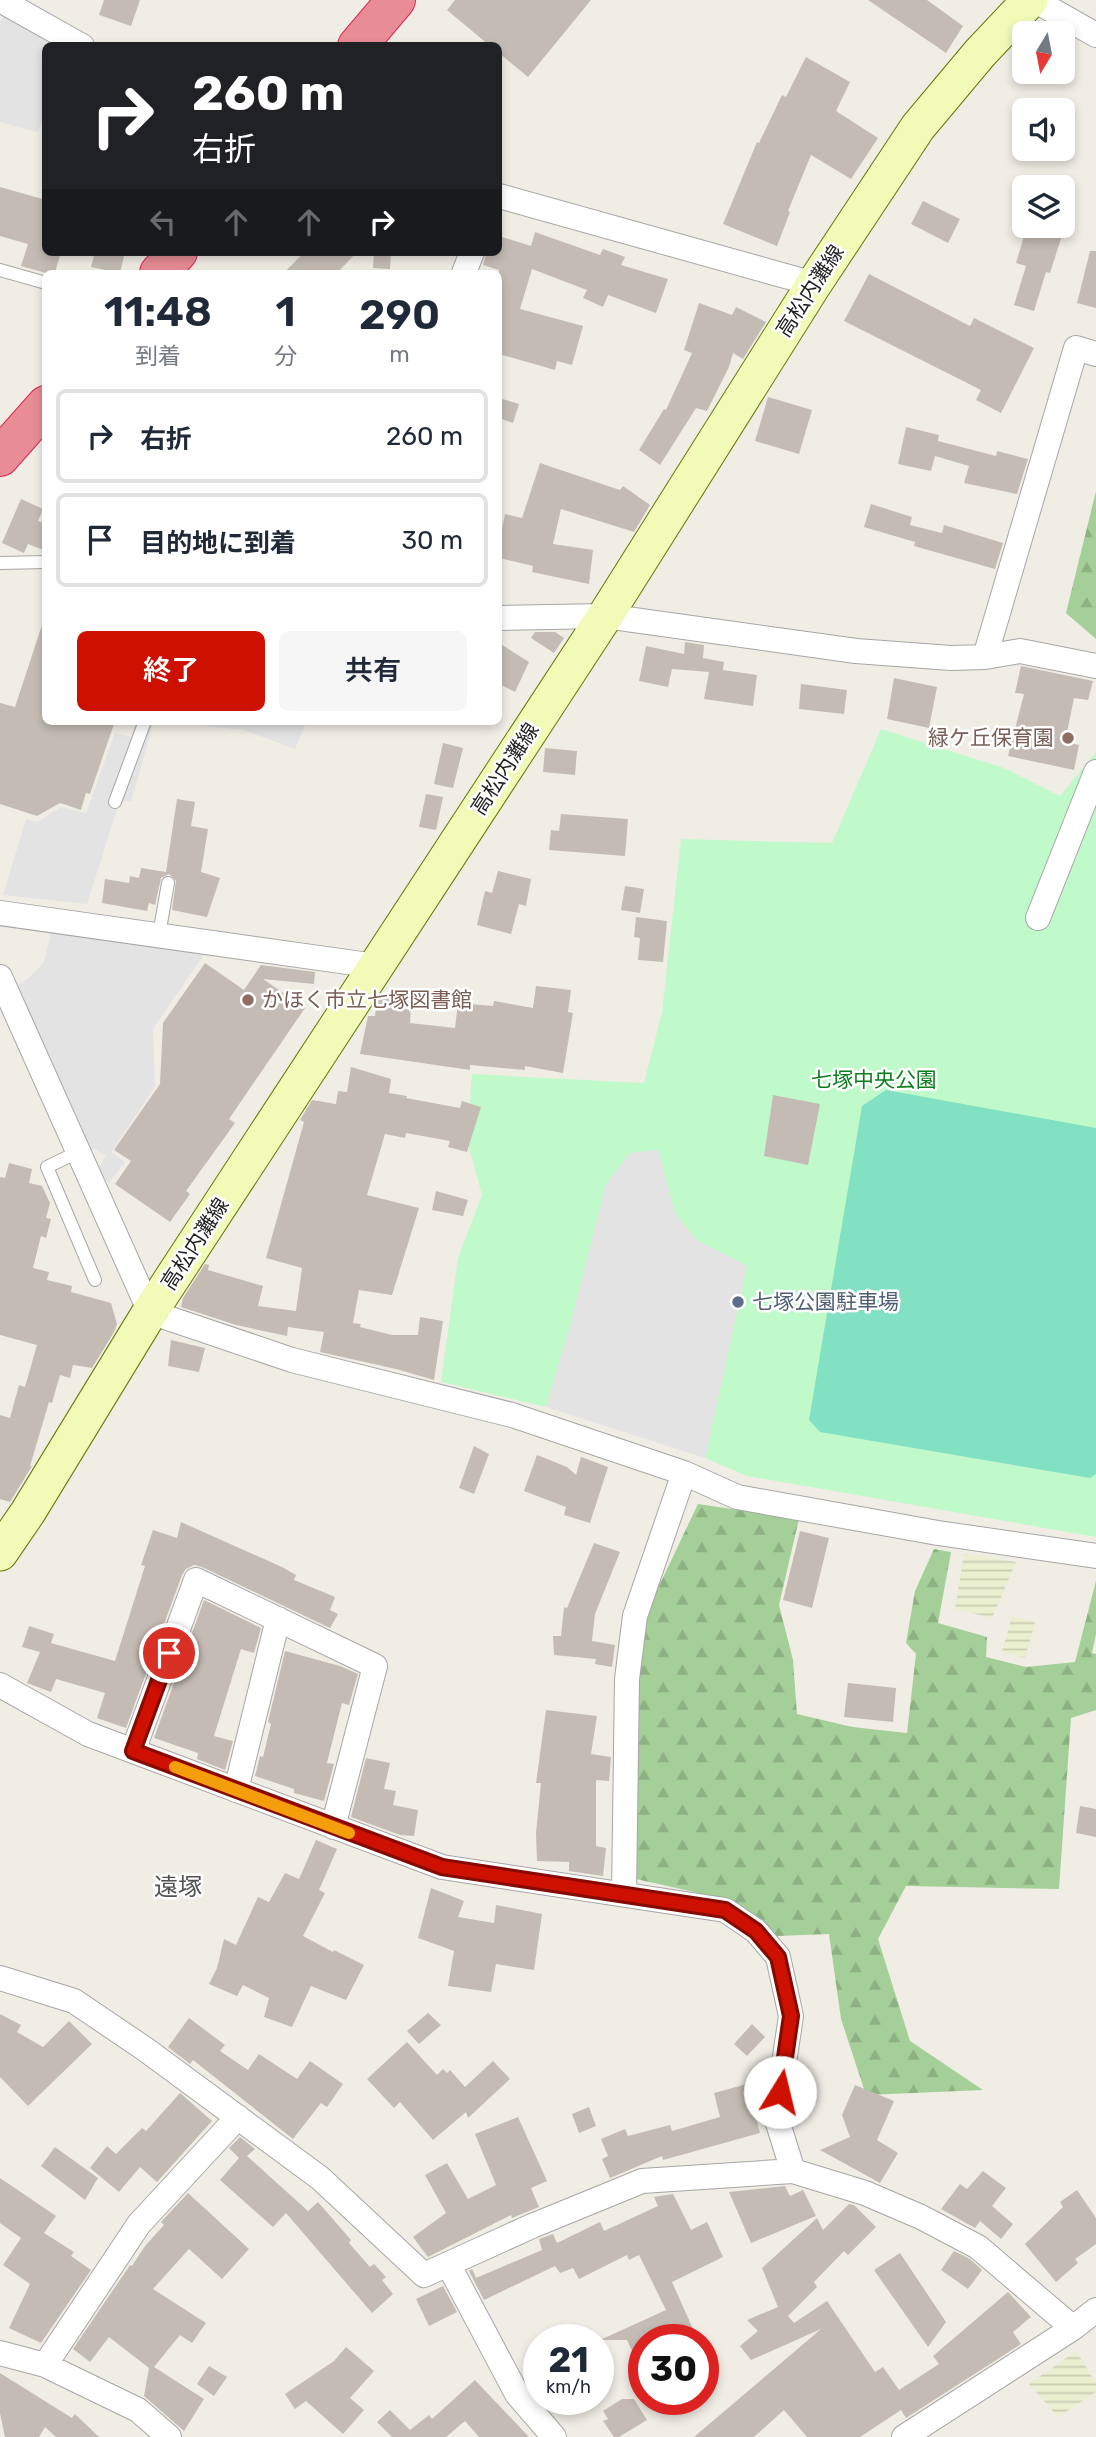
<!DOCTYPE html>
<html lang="ja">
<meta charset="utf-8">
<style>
body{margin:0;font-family:Rubik,"Noto Sans JP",sans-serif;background:#f6f6f7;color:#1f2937;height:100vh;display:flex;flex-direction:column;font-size:26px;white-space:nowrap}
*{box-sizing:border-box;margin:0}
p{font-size:23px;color:#747a83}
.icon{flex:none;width:38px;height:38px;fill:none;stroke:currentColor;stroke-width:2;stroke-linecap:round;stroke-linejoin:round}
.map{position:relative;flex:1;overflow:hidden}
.drawer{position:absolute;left:42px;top:270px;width:460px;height:455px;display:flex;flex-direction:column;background:#fff;border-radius:10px;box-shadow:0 4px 10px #0003}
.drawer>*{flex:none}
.top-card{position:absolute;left:42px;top:42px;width:460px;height:214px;border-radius:10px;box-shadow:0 4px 10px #0003;background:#202124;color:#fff;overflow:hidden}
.needle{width:46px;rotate:190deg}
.tools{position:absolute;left:1012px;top:21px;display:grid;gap:14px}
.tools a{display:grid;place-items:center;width:63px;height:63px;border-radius:10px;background:#fff;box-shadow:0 4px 10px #0003;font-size:35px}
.speed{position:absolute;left:523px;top:2324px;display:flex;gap:14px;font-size:35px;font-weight:700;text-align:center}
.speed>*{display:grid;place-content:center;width:91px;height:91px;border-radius:50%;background:#fff;box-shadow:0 4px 10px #0003;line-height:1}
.speed small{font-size:18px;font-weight:400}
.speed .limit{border:10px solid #d22;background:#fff;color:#111}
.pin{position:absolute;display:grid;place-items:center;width:60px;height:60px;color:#fff;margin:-30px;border:4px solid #fff;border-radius:50%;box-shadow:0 2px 7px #0007}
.me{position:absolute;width:77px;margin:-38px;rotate:9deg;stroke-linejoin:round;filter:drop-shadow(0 0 5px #0008)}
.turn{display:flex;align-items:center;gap:24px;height:147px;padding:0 35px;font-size:32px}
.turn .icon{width:91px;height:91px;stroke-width:2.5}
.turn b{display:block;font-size:49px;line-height:60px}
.lanes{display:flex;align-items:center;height:66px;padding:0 35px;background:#0003;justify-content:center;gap:35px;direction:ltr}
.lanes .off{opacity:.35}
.eta{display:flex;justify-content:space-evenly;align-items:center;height:119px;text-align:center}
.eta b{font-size:42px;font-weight:600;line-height:49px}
.primary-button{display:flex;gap:14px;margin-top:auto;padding:14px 35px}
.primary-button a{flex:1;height:80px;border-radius:10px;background:#cd1000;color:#fff;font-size:28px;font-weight:600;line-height:80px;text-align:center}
.primary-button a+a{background:#f6f6f7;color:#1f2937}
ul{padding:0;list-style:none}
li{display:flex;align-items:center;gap:21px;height:94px;margin:0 14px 10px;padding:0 21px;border:4px solid #e0e1e3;border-radius:10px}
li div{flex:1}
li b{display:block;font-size:26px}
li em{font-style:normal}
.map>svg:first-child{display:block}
.farmland{fill:url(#farmland-rules)}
.forest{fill:url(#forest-firs)}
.park{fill:#c1faca}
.pitch{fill:#82e0c3}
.parking{fill:#e3e3e3}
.building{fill:#c4bcb4}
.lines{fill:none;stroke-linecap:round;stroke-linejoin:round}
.lane-casing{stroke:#a6a6a6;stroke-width:14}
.street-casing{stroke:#a6a6a6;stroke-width:26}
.secondary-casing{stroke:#627804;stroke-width:37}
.highway-casing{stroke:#dd2354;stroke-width:40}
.lane{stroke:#fff;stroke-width:12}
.street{stroke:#fff;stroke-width:24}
.secondary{stroke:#f2fab8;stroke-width:35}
.highway{stroke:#e88c96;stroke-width:38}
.route-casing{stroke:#850a00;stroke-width:18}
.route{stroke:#cd1000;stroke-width:12}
.slow{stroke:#f59e0b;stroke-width:12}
.education-dot{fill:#8d6e63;stroke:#fff;stroke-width:2.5}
.service-dot{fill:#5c6f8a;stroke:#fff;stroke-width:2.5}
.labels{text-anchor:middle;stroke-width:5;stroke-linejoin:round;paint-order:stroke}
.street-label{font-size:21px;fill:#1f1f1f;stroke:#fff}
.education-label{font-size:21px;fill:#785e54;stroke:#fff;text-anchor:end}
.park-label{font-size:21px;fill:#0a7f1d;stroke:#fff}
.service-label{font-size:21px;fill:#4e5e75;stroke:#fff;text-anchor:start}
.quarter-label{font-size:24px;fill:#525252;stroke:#fff}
</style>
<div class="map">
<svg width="1096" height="2437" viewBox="0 0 1096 2437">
<defs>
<pattern id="farmland-rules" width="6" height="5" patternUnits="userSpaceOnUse" patternTransform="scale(1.75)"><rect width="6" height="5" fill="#eaefd0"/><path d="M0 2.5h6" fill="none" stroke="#c8ccb2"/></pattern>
<pattern id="forest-firs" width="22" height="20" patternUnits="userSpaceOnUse" patternTransform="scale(1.75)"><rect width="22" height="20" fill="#a5cf99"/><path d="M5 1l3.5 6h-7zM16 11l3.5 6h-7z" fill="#8eb183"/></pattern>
</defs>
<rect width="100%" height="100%" fill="#f0ede5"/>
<path class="farmland" d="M964 1554 1016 1562 992 1618 955 1609Z
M1012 1616 1035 1622 1025 1658 1002 1652Z
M1076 2351 1096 2383V2392L1058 2417 1029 2384Z"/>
<path class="forest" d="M1096 491V639L1066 613Z
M698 1504 799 1519 779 1605 793 1660 797 1714 852 1727 907 1733 916 1654 906 1643 915 1591 934 1549 951 1552 938 1623 987 1637 986 1657 1026 1667 1075 1662 1096 1581V1634L1092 1653 1096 1654V1710L1071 1718 1059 1889 906 1886 878 1939 910 2041 983 2090 866 2095 841 2019 829 1934 777 1936 712 1896 636 1879 640 1626Z"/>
<path class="park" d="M881 729 1004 768 1060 796 1096 752V1537L747 1476 705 1458 747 1266 696 1240 675 1213 658 1150 570 1326 546 1407 441 1382 458 1258 482 1195 467 1140 472 1074 644 1083 662 1012 681 839 832 843Z"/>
<path class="pitch" d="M886 1090 1096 1128V1474L1090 1478 820 1432 809 1420 862 1106Z"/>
<path class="parking" d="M6 15 60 45 46 46 45 113 38 132 0 122V21Z
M136 721H154L131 802 120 800 87 904 3 895 26 819 37 822 61 807 86 813 115 733 131 737Z
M161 721H307L295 749 243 730Z
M52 929 209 947 153 1029 155 1087 111 1152 125 1162 109 1183 97 1170 106 1156 94 1148 91 1151 14 988 30 977 44 962Z
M658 1150 675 1213 696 1240 747 1266 705 1458 546 1407 570 1326 606 1184 630 1153Z"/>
<path class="building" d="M104 0H140L131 26 99 15Z
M455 0H591L528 77 499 53V46H490L447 10Z
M868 0H927L963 26 946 53Z
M806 57 850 82 836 111 878 138 851 179 811 155 788 211 790 212 777 246 723 224 757 142 759 143 782 95 786 97Z
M0 187 46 200V252H61L55 273H46L21 266 28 244 0 236Z
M923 201 960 219 948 243 911 224Z
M1027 226H1065L1050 273 1046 272 1034 311 1014 305 1026 266 1016 263Z
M535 232 600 255 603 249 625 257 621 265 668 279 656 313 608 295 603 307 583 298 587 290 532 269 520 309 583 326 572 365 557 361 555 370 499 354V270L483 265 487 252H499V236L531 246Z
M1090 251H1096V308L1077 303Z
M95 252H125L120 273 91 267Z
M304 252H357L337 273H284Z
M374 252H391L390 269 373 268Z
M869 274 970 326 974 318 1034 348 1001 413 976 400 981 390 844 321Z
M699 303 732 315 736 307 766 322 743 359 733 353 729 367 707 411 696 408 660 465 639 450 664 409 666 410 692 353 684 350Z
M768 397 812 410 799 454 755 441Z
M499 398 519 404 513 423 499 418Z
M906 427 939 435 938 441 996 456 997 451 1028 459 1017 494 964 483 969 466 935 456 931 471 898 464Z
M540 463 620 490 623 486 650 505 634 532 561 509 553 544 593 550 589 584 532 572 533 566 499 558V542L505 514 522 518Z
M21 499 43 509 38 521 46 524V551L28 544 24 553 2 543Z
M871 504 912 517 910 525 942 533 944 525 1003 543 995 569 914 546 915 542 864 527Z
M42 625H46V721H115L90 794 86 793 81 810 60 803 37 816 0 804V703L15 707Z
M535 632H555L564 638 554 653 531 638Z
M685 642 704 645 703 658 724 662 723 670 757 675 753 706 704 699 709 672 672 669 668 687 639 681 646 646 684 654Z
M499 643 529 662 515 692 499 684Z
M1021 666 1093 681 1088 700 1074 698 1065 742 1079 745 1074 770 1008 756 1024 694 1015 693Z
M894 678 937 687 929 728 887 719Z
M801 684 847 690 844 714 799 709Z
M443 743 463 748 453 788 434 784Z
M545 748 577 751 575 775 543 772Z
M426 794 443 797 436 830 419 827Z
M177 799 195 802 191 826 208 829 201 872 220 878 207 917 172 910 176 881 169 874 161 878 155 905 149 903 147 911 102 903 105 879 129 883 130 876 139 878 141 868 166 872Z
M561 814 628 819 625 856 549 850 551 830 559 831Z
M498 871 531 879 526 906 519 904 511 934 477 925 485 891 492 893Z
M625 886 644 889 640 913 621 910Z
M636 917 667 921 663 962 638 960 640 938 634 937Z
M205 963 244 990 261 965 315 972 314 984 263 979 305 1008 229 1119 235 1123 186 1191 190 1194 170 1222 115 1184 131 1161 114 1150 160 1084 163 1023Z
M536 986 571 990 568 1012 573 1013 563 1073 525 1066V1070L470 1065V1070L360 1054 368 1016H375L377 1001 381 995 406 1001V1007H411L410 1023 455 1028 458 1003 493 1006 494 1001 533 1008Z
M351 1067 391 1079 389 1093 407 1096 406 1098 460 1108 462 1101 481 1107 467 1152 448 1147 450 1141 406 1133 405 1138 385 1134 367 1195 419 1208 392 1295 359 1290 353 1323 361 1324 360 1327 392 1335H418L420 1317 443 1321 434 1380 396 1369 320 1352 324 1332 288 1327 287 1336 236 1325 181 1307 183 1298 205 1264 209 1265 208 1270 263 1286 258 1306 296 1311 302 1268 266 1258 304 1122 300 1120 312 1100 336 1104 338 1091 347 1092Z
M773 1095 820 1104 808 1165 764 1156Z
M9 1163 32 1169 29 1183 42 1186 50 1203 46 1218 51 1219 46 1238 41 1236 33 1268 49 1272 47 1280 72 1286 71 1292 111 1303 117 1324 114 1332 92 1368 73 1365 70 1378 60 1375 52 1403 49 1402 30 1466H32L10 1502 0 1499V1415L10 1418 19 1385 25 1387 37 1345 0 1335V1177L5 1178Z
M436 1191 468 1200 463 1216 432 1210Z
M171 1340 205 1348 199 1372 168 1366Z
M474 1446 489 1454 474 1494 459 1488Z
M537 1455 567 1467 576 1475 581 1457 608 1467 590 1523 564 1515 566 1507 524 1491Z
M181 1522 282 1567 296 1575 294 1580 335 1597 330 1610 338 1614 330 1628 202 1567 194 1565 186 1569 182 1575 126 1728 97 1718 105 1693 56 1679 51 1692 27 1683 40 1652 22 1647 29 1626 54 1634 51 1643 115 1661 145 1566 141 1565 153 1530 177 1538Z
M800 1531 829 1538 812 1608 783 1600Z
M594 1543 620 1552 595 1614 592 1641 615 1645 612 1667 595 1664 596 1659 554 1655 553 1636H561L564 1607 567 1608Z
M204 1600 261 1628 254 1653 241 1649 214 1736 233 1741 225 1770 197 1759 198 1753 154 1738Z
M285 1651 340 1666 358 1674 349 1705 342 1703 327 1763 334 1764 324 1801 294 1793V1789L255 1776 260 1756 263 1757 271 1724 268 1722Z
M848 1683 896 1688 893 1722 844 1717Z
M546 1710 597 1716 591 1754 611 1757 609 1781 596 1780V1846L606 1848 603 1876 569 1871V1862L537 1861 536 1833 541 1783H536Z
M366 1758 390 1763 384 1789 396 1791 393 1805 418 1810 414 1836 400 1835 351 1817Z
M1080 1806 1096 1809V1837L1076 1833Z
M316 1840 337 1849 319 1890 325 1893 303 1936 333 1952 334 1950 364 1965 346 2000 311 1986 292 2027 264 2017 269 1998 243 1985 237 1996 209 1984 217 1968 224 1939 236 1945 258 1897 269 1902 285 1873 299 1879Z
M431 1888 464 1901 458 1917 494 1923 496 1905 542 1914 534 1970 496 1964 491 1992 448 1986 454 1951 418 1938Z
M428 2013 441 2025 419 2044 407 2031Z
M0 2014 21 2025 17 2032 43 2047 69 2021 92 2044 28 2106 0 2077Z
M189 2018 225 2045 220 2051 248 2070 259 2054 297 2079 310 2061 343 2084 327 2107 321 2103 293 2139 193 2060 190 2064 168 2047Z
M752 2024 765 2037 747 2056 734 2044Z
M407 2042 437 2075 443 2069 447 2073 450 2070 465 2087 493 2061 510 2079 468 2118 466 2112 433 2140 400 2102 394 2108 367 2079Z
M747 2084 760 2133 663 2160 662 2156 610 2178 602 2159 608 2156 601 2139 625 2129 628 2136 670 2125 672 2131 720 2117 714 2093Z
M855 2085 894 2101 877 2140 898 2153 880 2183 820 2150 850 2137 842 2115Z
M180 2093 212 2121 157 2182 140 2167 119 2192 90 2168 107 2146 116 2154 142 2128 146 2131Z
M589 2107 596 2126 579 2133 572 2114Z
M518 2117 547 2181 531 2188 539 2207 512 2218 511 2215 428 2257 413 2237 446 2213 425 2175 447 2163 468 2199 496 2185 475 2134Z
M240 2137 255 2149 247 2156 308 2211 318 2202 351 2240 349 2243 370 2267 374 2264 386 2277 382 2280 393 2294 372 2313 286 2213 273 2227 220 2180 239 2158 229 2148Z
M55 2147 98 2178 85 2200 41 2166Z
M983 2171 1006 2188 992 2206 1013 2224 1001 2239 980 2221 975 2228 941 2209 960 2184 967 2189Z
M0 2178 56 2216 44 2233 74 2252 71 2256 91 2270 41 2343 9 2328 30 2284 3 2265 21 2238 0 2223Z
M785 2186 790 2196 803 2190 816 2216 751 2243 729 2192Z
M1077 2190 1096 2218V2244L1075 2259 1078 2263 1056 2282 1025 2244 1063 2207 1060 2202Z
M188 2193 249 2249 222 2279 189 2249 153 2289 206 2323 192 2343 180 2335 154 2367 204 2399 184 2431 144 2396 149 2368 109 2337 90 2362 73 2349 130 2265 132 2266 145 2246 164 2225 161 2222Z
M673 2194 691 2230 707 2222 723 2257 672 2282 698 2340H644V2377L627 2340H600L666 2310 639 2255 629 2260 627 2255 579 2279 573 2268 560 2273 555 2266 484 2300 469 2271 472 2269 476 2278 542 2250 539 2239 553 2234 557 2243 600 2222 604 2231 658 2206 654 2197Z
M849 2204 854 2205 876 2227 848 2255 844 2251 814 2282 817 2287 788 2316 794 2323 827 2301 875 2372 883 2367 899 2390 939 2364 933 2356 1008 2292 1031 2317 1013 2332 1021 2344 906 2418 901 2410 860 2437H807L784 2410 754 2437H694L821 2329 751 2360 740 2346 758 2331 747 2320 778 2307 762 2268 817 2218 823 2230Z
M954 2251 970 2259 982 2270 968 2289 941 2270Z
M900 2253 946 2322 928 2347 874 2270Z
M443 2286 457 2312 429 2326 416 2299Z
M346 2347 374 2371 350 2398 364 2410 343 2434 306 2401 295 2409 285 2394 334 2361Z
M209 2366 227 2377 214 2396 197 2384Z
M0 2373 72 2418 75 2414 99 2437H56L45 2427 39 2437H5L0 2413Z
M475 2380 529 2437H479L465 2421 446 2437H392L377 2422 390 2410 410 2430 429 2415 432 2419Z
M622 2399H634L647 2420 619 2437H614L603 2421 608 2419 603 2411Z"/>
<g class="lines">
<defs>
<path id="lane" d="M0 270 46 283
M0 563 46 562
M115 802 145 721
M159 935 168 883
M78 1152 47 1167 95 1280"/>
<path id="street" d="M0 0 82 46
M1039 0 1043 5 1096 35
M499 196 814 284
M464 273 472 252
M499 618 605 616 856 651 951 658 985 657 1020 651 1096 666
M985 657 1076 348 1096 354
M0 913 376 966
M1038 918 1096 772
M0 977 150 1312 292 1360 512 1415 684 1473 737 1497 938 1533 1096 1556
M0 1685 88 1734 442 1867 725 1910 756 1931 778 1957 791 2016 776 2117 793 2171
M133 1751 196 1580 375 1666 333 1827
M236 1790 278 1619
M624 1894 627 1679 635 1616 684 1473
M0 1978 74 2001 145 2049 320 2178 424 2275 532 2226 642 2181 793 2171 865 2193 921 2217 978 2247 1073 2328 904 2437
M448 2264 517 2394 554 2437
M1073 2328 1096 2310
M0 2353 45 2365 138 2410 169 2437
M45 2365 139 2224 238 2117"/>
<path id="secondary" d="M0 1553 28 1512 150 1312 605 616 814 284 918 127 980 53 1030 0"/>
<path id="highway" d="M357 46 396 0
M159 273 178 252
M0 457 46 405"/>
</defs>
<use href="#lane" class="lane-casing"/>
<use href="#street" class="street-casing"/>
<use href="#secondary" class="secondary-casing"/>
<use href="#highway" class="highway-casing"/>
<use href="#lane" class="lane"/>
<use href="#street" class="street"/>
<use href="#secondary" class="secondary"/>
<use href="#highway" class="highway"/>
</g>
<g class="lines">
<defs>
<path id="route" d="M169 1653 133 1751 442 1867 725 1910 756 1931 778 1957 791 2016 780 2092"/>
</defs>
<use href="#route" class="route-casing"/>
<use href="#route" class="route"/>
<path class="slow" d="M175 1767 349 1833"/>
</g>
<g class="education-dot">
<circle cx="1068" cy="738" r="7"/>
<circle cx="248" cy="1000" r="7"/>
</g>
<circle class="service-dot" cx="738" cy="1302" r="7"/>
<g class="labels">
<g class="street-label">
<text transform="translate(810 291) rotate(-57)" y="7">高松内灘線</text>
<text transform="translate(505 769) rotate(-57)" y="7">高松内灘線</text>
<text transform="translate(195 1244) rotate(-57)" y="7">高松内灘線</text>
</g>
<g class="education-label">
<text x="1054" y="745">緑ケ丘保育園</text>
<text x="262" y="1007" text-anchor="start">かほく市立七塚図書館</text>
</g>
<g class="park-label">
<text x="874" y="1087">七塚中央公園</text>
</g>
<g class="service-label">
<text x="752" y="1309">七塚公園駐車場</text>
</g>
<g class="quarter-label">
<text x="178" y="1895">遠塚</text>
</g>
</g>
</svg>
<div class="tools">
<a><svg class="needle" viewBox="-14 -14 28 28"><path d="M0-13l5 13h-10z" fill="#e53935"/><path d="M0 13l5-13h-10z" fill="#747a83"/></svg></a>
<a><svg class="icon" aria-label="sound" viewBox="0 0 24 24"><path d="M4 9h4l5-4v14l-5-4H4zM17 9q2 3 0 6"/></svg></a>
<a><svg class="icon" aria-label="layers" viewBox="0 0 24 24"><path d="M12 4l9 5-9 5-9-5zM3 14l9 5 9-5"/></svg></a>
</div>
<div class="speed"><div>21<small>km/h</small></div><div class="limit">30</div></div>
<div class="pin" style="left:169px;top:1653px;background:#d93025"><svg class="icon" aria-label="arrive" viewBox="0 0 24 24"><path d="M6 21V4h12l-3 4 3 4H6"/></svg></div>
<svg class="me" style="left:780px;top:2092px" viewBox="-20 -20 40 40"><circle r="19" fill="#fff"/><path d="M0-13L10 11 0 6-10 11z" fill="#cd1000"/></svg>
<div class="top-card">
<div class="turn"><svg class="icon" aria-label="right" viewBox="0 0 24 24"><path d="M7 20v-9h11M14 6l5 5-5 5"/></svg><div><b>260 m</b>右折</div></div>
<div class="lanes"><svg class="icon off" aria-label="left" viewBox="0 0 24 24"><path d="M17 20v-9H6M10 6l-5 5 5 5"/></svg><svg class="icon off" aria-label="ahead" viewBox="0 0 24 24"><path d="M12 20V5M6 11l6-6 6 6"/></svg><svg class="icon off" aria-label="ahead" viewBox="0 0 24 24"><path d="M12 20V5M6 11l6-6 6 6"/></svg><svg class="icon" aria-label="right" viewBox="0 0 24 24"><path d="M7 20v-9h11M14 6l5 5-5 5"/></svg></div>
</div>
<section class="drawer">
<div class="eta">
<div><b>11:48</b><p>到着</p></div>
<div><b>1</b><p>分</p></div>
<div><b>290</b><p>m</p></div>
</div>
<ul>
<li><svg class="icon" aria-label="right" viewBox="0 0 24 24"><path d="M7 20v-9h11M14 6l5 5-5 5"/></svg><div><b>右折</b></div><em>260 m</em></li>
<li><svg class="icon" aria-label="arrive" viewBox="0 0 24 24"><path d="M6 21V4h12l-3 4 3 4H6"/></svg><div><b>目的地に到着</b></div><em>30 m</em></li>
</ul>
<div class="primary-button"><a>終了</a><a>共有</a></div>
</section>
</div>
